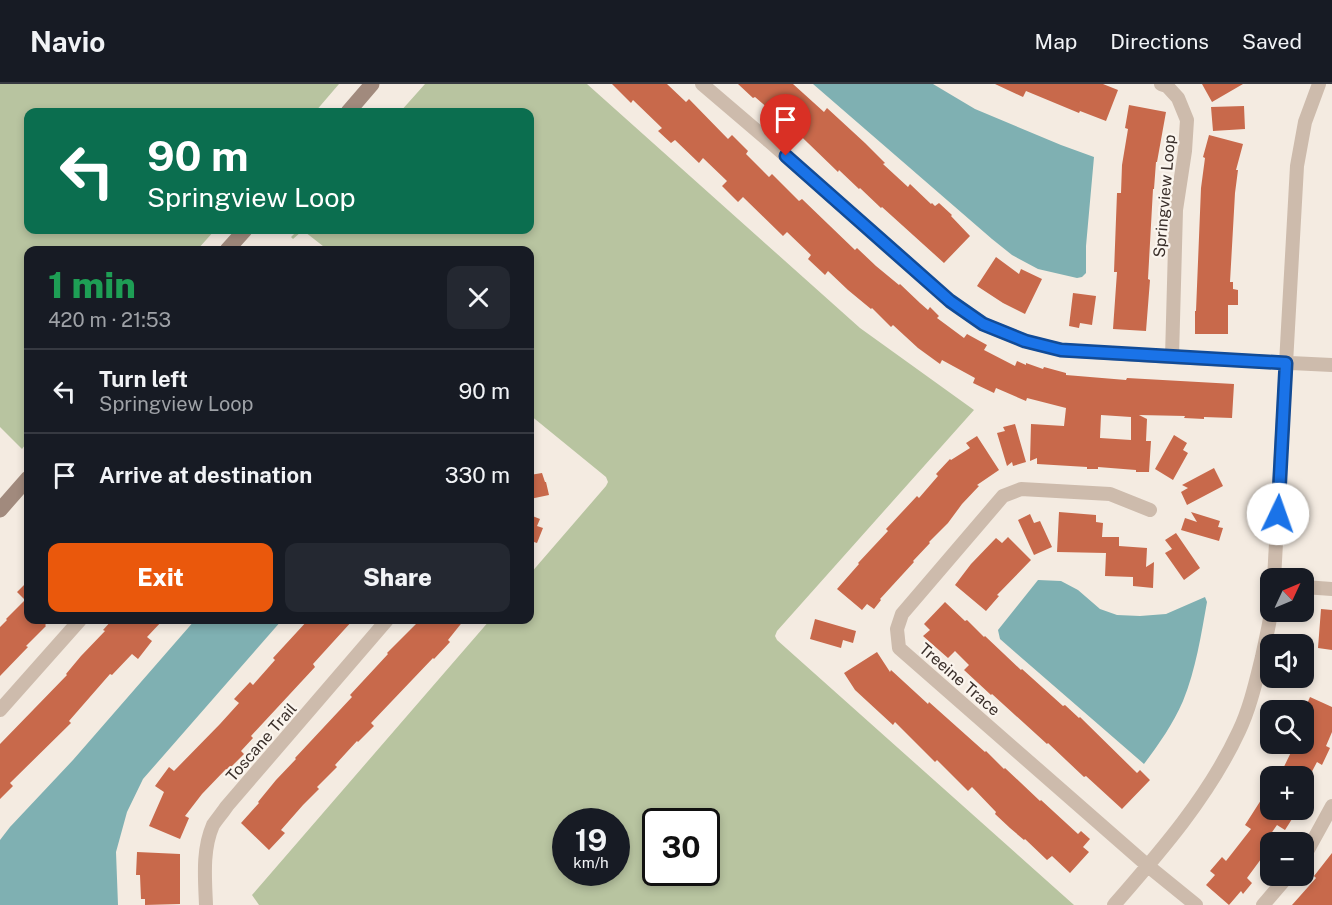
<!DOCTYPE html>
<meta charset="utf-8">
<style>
body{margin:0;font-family:"Public Sans",sans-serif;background:#242831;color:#f1f3f6;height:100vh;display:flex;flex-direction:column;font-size:22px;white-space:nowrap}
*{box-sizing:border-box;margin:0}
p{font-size:20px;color:#9ea1a6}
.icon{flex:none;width:33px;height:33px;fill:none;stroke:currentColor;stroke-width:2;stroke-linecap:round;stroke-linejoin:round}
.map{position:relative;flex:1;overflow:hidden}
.drawer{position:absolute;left:24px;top:162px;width:510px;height:378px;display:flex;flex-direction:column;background:#171b24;border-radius:12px;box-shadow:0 3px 9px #0003}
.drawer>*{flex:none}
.guide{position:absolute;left:24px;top:24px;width:510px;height:126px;border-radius:12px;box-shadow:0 3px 9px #0003;background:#0b6e4f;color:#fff;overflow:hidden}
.needle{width:39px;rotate:46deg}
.fabs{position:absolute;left:1260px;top:484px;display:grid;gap:12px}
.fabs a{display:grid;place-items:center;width:54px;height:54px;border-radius:12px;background:#171b24;box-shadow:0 3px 9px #0003;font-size:30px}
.speed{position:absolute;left:552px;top:724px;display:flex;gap:12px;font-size:30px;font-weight:700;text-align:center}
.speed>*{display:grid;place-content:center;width:78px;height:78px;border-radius:50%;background:#171b24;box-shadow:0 3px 9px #0003;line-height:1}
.speed small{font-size:15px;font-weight:400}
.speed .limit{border:3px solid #111;border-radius:9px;background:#fff;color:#111}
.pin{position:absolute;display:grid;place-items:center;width:51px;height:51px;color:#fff;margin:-62px -26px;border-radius:50% 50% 50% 0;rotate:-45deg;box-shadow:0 0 6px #0007}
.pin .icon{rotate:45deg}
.me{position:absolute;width:66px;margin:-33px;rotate:3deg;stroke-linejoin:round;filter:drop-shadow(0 0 4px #0008)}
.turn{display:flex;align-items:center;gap:21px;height:126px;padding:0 24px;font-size:27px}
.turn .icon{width:78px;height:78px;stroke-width:2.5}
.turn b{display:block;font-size:42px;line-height:51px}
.round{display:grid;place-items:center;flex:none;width:63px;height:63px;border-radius:12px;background:#242831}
.headline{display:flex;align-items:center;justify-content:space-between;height:102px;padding:0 24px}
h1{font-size:36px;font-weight:800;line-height:45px;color:#1e9e55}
.button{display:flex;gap:12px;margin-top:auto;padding:12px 24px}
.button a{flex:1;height:69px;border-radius:12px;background:#ea580c;color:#fff;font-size:24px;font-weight:800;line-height:69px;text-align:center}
.button a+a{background:#242831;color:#f1f3f6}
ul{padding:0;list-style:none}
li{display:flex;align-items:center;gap:18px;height:84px;padding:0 24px;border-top:2px solid #363941}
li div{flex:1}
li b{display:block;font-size:22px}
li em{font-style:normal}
header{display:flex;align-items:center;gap:36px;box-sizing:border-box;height:84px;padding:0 30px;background:#171b24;border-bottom:2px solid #363941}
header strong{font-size:28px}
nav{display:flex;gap:33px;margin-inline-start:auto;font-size:21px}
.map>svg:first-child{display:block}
.green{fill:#b8c4a0;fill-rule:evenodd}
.water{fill:#7fb0b2}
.building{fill:#c8694b;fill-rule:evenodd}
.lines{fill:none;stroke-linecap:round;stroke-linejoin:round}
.street{stroke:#cdbbac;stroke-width:14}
.secondary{stroke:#a18a7d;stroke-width:15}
.route-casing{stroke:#114b97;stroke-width:15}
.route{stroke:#1a73e8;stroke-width:10}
.labels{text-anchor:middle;stroke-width:4.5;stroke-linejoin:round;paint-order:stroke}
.street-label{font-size:16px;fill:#3b302b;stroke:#fbf5ee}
</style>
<header>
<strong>Navio</strong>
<nav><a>Map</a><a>Directions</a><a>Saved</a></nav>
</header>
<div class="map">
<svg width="1332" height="821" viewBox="0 0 1332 821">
<rect width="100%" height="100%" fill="#f4ebe1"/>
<path class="green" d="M0 0H339L315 28H28V146H215L197 166H28V357L22 365 0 343Z
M425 0H587L860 244 974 326 777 547 775 552 777 556 1074 821H259L252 811 490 536H530V490L606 402 608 398 606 393 530 331V166H328L305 148H301L293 155 291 153 298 146H530V28H400ZM566 738H616V789H566ZM656 738H706V789H656Z"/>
<path class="water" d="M813 0H933L975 25 1061 61 1094 73 1086 162V189L1082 193 1077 194 1038 185 1012 171 992 155Z
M1038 496 1061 497 1078 506 1100 525 1117 531 1140 532 1166 530 1205 513 1207 518C1201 551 1196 585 1183 617 1173 640 1159 660 1144 680L1000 555 998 546Z
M195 536H282L143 695 127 728 116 768 118 821H0V756L10 743 73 676Z"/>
<path class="building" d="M612 0H667L686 18 689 15 728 55 732 51 748 67 746 70 769 93 772 90 799 117 802 115 855 166 857 164 876 182 899 201 900 200 920 219 928 226 930 223 939 232 937 234 964 254 967 250 987 261 984 266 1015 282 1017 277 1026 281V279L1043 285 1044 283 1066 289V291L1126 296 1127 294 1234 300 1232 334 1204 333V335L1184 334 1185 332 1139 331 1147 335 1146 357H1151L1149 388H1136V386L1098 383V385H1087V383L1037 380V374L1030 377 1031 340 1064 342 1066 324 1027 314 1026 317 996 304 994 309 973 299 975 294 942 276 940 280 918 264 893 241 891 243 872 224 871 225 848 206 828 187 825 191 808 175 811 171 787 148 783 152 743 113 738 118 722 102 727 97 703 74 699 79 675 56 671 59 658 47 662 44 633 16 631 19ZM1101 331 1131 333V356L1100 354Z
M738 0H793L824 28 827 24 865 59 885 79 883 80 908 103 910 100 931 120 932 119 935 122 939 119 952 131 951 132 970 152 944 179 882 123 881 124 860 104 859 105 839 86 838 88 778 30 777 32 755 13 753 14Z
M995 0H1103L1118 6 1106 37 1080 27 1079 29 1026 7 1023 13Z
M1202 0H1243L1212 18Z
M1129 21 1166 28 1157 78H1156L1154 105H1153L1148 195 1150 196 1146 247 1113 245 1117 188H1114L1117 109H1121L1122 81 1128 45 1125 44Z
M1244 22 1245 45 1213 47 1211 23Z
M1209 51 1243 60 1236 86H1238L1235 109 1230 198H1233V205L1238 206V221H1228V250H1195V227H1196L1201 104 1205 74 1203 73Z
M996 173 1019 190 1021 185 1042 195 1025 230 1003 219 977 202Z
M1073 209 1096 212 1092 241 1080 239 1079 244 1069 242Z
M1015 340 1026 378 1013 382 1012 378 1007 382 997 349 1005 347 1003 343Z
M1174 351 1187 359 1183 366 1188 369 1173 396 1155 385Z
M977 352 999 386 977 401 979 402 962 420 948 439 929 458 930 459 913 477 914 478 880 515 881 516 874 525 867 520 862 526 837 505 859 480 858 479 888 447 886 445 917 412 919 414 938 392 936 390 950 375 951 376 970 364 966 359Z
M1214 384 1223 402 1187 421 1181 408 1188 404 1182 401Z
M542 389 545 398H546L549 411 530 415V391Z
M1059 428 1096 431V438L1103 439 1102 453H1119V462L1147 464 1146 483 1154 478 1153 504 1133 502V493L1105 492 1106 469 1057 468Z
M1191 428 1220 437 1218 443 1223 444 1219 457 1181 446 1185 434 1197 438Z
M1030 430 1034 439 1040 437 1052 463 1034 471 1018 436Z
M530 431 540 435 537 442 543 444 537 459 531 457 530 460Z
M1176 449 1200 484 1184 496 1165 469 1172 465 1165 456Z
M1008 453 1031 476 997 511 999 512 986 527 955 501 971 480 996 454 1002 459Z
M28 497V536H50L45 541 46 542 26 562 28 563 0 592V543L7 536 6 535 25 516 17 508Z
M945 518 965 537 967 536 984 553 985 552 1021 586 1022 585 1063 622 1065 621 1079 634 1080 633 1137 689 1140 686 1150 696 1122 725 1086 692 1084 693 1048 659 1047 660 992 610 991 611 964 586 969 581 955 567 948 574 923 552 930 546 924 540Z
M1321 525 1332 526V566L1318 564Z
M815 535 856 547 853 559 843 556 841 564 810 555Z
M112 536H163L147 553 152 557 138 575 132 570 112 591 110 590 69 637 71 639 10 699 13 702 0 715V660L67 591 66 590 81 572 105 547 103 546Z
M308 536H353L313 580 315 583 251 652 253 654 241 667 244 670 228 686 226 685 202 710 185 732 189 734 180 755 149 742 164 708 155 702 169 683 174 687 220 640 239 619 234 615 250 598 253 601 275 576 273 574Z
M420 536H464L448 556 450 558 434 575 433 574 371 639 374 642 358 658 357 657 335 681 337 683 317 703 319 705 303 721 281 746 285 749 269 766 241 739 259 719 258 718 276 696 296 675 295 674 352 613 350 611 388 570 387 569Z
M877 568 890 588 891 586 928 620 929 618 985 668 986 667 1004 685 1005 684 1040 717 1041 716 1078 750 1081 747 1090 755 1083 763 1089 768 1070 789 1052 772 1047 776 1025 755 1024 756 1010 744 995 730 996 728 972 703 968 707 937 676 935 678 895 638 893 641 855 606 844 589Z
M1310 613 1332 623V648L1326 662 1330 664 1322 681 1317 678 1309 693H1279L1295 660H1304V627Z
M1270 702V726H1293L1289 733 1292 735 1285 746 1277 741 1263 761 1270 766V774L1266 779 1261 775 1247 794 1252 799 1243 810 1241 807 1229 821 1206 801 1215 791 1210 787 1222 773 1226 777 1251 745 1245 741Z
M137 768 180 770V820L145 821V815H141L140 791H136Z
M1332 769V821H1292L1316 794 1314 792Z"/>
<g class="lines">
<path class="street" d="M702 0 770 58 950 217 983 240 1025 257 1061 266 1172 273 1332 281
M1161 0 1167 2 1178 14 1187 36 1185 67 1176 126 1172 273
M1150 426 1110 410 1021 405 1003 412 902 530 897 545 899 564 1148 782 1196 821
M1274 495 1297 82 1305 38 1319 0
M1304 503 1332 505
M0 626 80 536
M1304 773 1332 722
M206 821C205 795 202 766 213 741 217 735 223 728 227 722L387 536
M1114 821C1161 767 1209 712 1239 647 1250 624 1256 597 1262 573 1265 558 1269 543 1271 528
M1263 821 1288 792"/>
<path class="secondary" d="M348 28 372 0
M227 166 245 146
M0 426 28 394"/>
</g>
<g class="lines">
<defs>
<path id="route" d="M786 72 950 217 983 240 1025 257 1061 266 1286 279 1278 430"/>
</defs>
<use href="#route" class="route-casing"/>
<use href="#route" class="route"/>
</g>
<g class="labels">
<g class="street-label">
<text transform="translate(1164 112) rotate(-85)" y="6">Springview Loop</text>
<text transform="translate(960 595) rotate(41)" y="6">Treeine Trace</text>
<text transform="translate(261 658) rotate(-49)" y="6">Toscane Trail</text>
</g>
</g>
</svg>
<div class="fabs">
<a><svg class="needle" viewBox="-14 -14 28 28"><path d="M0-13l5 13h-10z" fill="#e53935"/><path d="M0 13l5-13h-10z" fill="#9ea1a6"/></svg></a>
<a><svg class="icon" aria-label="sound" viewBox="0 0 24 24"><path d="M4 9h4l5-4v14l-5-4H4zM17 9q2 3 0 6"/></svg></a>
<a><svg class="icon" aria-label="search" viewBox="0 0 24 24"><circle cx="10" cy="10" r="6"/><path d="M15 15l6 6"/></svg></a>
<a>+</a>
<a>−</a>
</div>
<div class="speed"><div>19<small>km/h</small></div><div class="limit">30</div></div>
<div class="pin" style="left:786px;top:72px;background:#d93025"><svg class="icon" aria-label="arrive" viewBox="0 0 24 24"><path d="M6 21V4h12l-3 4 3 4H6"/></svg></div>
<svg class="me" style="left:1278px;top:430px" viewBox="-20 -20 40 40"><circle r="19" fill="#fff"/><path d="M0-13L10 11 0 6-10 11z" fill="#1a73e8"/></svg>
<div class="guide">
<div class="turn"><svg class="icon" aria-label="left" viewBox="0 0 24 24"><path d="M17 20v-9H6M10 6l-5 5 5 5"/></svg><div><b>90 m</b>Springview Loop</div></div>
</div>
<section class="drawer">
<div class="headline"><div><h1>1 min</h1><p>420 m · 21:53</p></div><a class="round"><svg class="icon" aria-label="close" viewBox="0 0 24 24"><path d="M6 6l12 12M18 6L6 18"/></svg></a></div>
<ul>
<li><svg class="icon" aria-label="left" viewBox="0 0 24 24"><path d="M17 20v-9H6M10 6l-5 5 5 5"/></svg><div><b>Turn left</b><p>Springview Loop</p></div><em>90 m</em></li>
<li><svg class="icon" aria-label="arrive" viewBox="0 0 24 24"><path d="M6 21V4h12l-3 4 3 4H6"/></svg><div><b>Arrive at destination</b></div><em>330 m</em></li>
</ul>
<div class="button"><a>Exit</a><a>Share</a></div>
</section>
</div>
